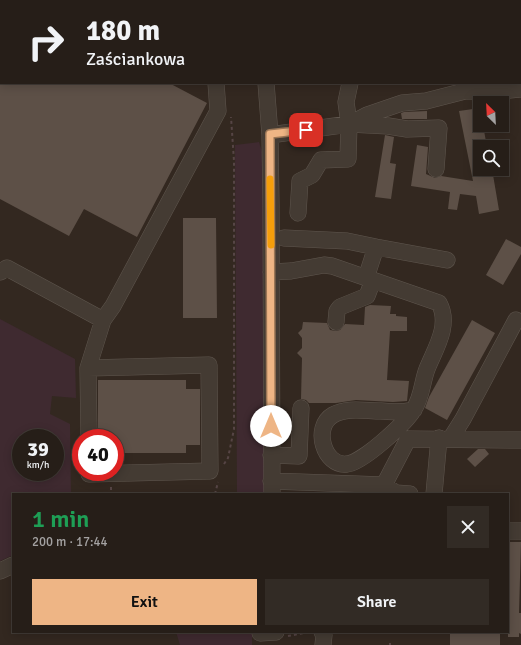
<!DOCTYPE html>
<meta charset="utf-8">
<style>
body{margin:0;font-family:Signika,sans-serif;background:#322b25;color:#f1f3f6;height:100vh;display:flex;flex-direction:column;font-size:15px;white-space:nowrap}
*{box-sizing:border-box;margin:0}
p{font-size:13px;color:#a4a2a2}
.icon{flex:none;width:22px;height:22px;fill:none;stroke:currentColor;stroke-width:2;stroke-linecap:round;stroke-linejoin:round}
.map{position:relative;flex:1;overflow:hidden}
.side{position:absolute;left:12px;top:493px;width:497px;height:140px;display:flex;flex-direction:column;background:#261e18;border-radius:0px;box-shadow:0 2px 10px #0003,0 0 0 1px #423c37}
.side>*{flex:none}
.guide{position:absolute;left:0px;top:0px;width:521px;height:84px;box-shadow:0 2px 10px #0003,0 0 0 1px #423c37;background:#261e18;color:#f1f3f6;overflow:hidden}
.needle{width:26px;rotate:336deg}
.buttons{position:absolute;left:473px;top:96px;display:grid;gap:8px}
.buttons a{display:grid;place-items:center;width:36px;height:36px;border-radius:0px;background:#261e18;box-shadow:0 2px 10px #0003,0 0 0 1px #423c37;font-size:20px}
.speed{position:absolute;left:12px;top:429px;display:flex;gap:8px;font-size:20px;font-weight:700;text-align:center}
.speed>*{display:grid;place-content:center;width:52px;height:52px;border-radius:50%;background:#261e18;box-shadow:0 2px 10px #0003,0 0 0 1px #423c37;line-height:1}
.speed small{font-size:10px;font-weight:400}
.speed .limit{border:6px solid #d22;background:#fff;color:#111}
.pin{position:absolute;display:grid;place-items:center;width:34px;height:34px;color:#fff;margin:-17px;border-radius:8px;box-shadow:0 2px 6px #0006}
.me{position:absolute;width:44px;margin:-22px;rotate:0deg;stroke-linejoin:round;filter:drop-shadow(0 0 3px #0008)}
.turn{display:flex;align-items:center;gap:14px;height:84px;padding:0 20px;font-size:18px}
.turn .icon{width:52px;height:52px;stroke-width:2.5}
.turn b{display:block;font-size:28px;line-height:34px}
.round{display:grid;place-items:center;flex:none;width:42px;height:42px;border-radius:0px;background:#322b25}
.headline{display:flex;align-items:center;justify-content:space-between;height:68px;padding:0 20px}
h1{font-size:24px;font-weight:600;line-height:30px;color:#1e9e55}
.primary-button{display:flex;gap:8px;margin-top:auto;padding:8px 20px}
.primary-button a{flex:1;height:46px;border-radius:0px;background:#eeb585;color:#111;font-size:16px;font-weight:600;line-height:46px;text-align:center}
.primary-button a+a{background:#322b25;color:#f1f3f6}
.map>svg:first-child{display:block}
.green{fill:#3f2a30;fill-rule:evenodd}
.building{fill:#5d5047}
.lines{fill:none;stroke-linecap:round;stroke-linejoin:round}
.minor-casing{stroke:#5f564e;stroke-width:17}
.path{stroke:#564545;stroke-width:2;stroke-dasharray:3 3;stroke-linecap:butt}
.minor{stroke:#443b33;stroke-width:16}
.route-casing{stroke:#9b7656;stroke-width:10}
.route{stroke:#eeb585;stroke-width:7}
.slow{stroke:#f59e0b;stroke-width:7}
</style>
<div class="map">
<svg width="521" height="645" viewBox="0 0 521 645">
<rect width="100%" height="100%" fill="#332820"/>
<path class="green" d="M259 142 264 158V493L237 494 235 145Z
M0 319 75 359 76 398 52 396 50 414 70 424 71 494H13V555L0 561ZM21 438H55V472H21Z
M176 632H252V645H180Z"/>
<path class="building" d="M0 83H169L207 103 137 237 84 209 69 236 0 199Z
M480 108V125H483L487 147H480V169H492L499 210 479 214 476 196 460 194 457 210 448 209 450 192 411 186 417 145 428 147 426 174 435 178 441 176 473 181 459 111Z
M427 111V119H402L401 113 404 112Z
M385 135 394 137 390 163 396 164 391 199 375 197Z
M183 218H216L217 318H183Z
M506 239 521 247V254L503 285 486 275Z
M370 305 391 306 390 314H396V316L407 317V331H390L387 380 409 381 407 401 393 402 356 400 336 403H309L306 400 301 399 302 358 297 353 302 348V338L298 333 302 329 303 322 327 323 330 330 336 331 340 330 345 324 364 325 365 307Z
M472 320 495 333 447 420 425 408 429 397Z
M98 380H186V389H200V445H186V453H115V438H98Z
M478 449H485L489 454 475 467 467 459Z
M508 542H521L519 613H521V634L519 633V637H508Z
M450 632H500V645H450Z"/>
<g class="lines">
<defs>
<path id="minor" d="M125 0V1
M260 0V1
M305 0V1
M266 83 270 135 271 206 272 494
M350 124 367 115 402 103 426 101 465 91H499L521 89
M270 135 349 124 388 126 407 129 439 128 436 169
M298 213 300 181 312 175 321 160 348 159 349 124 346 102 350 83
M284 238 347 241 376 247
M0 272 7 268 103 320 113 306 218 111 216 83
M271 272 291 271 324 265 332 266 439 303C451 325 435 349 427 369 422 382 422 397 414 409 406 423 362 463 347 464 324 467 312 427 333 415 347 407 365 411 381 411 392 412 403 412 414 410
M366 278 376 247 447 260
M336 322 337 311 340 307 367 296 373 280
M88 368 209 365 210 471 89 474V472
M89 438 88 368 103 320
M451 438 463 419 516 320
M271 455 299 456 301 408
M271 481 384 485 408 439 521 440
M384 485 396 493 410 494
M434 494 439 438
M508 531H521
M0 571 13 565
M322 632 324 635 323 645
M260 633 276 632"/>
</defs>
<use href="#minor" class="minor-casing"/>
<path class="path" d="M166 0 167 1
M224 464 228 458 234 429V161L231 117
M111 487V494
M215 494 218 482
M288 636 310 632
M390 645V643"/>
<use href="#minor" class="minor"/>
</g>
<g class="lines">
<defs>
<path id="route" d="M271 426 270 134 306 130"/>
</defs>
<use href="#route" class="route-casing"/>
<use href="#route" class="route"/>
<path class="slow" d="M270 179 271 245"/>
</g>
</svg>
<div class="buttons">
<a><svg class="needle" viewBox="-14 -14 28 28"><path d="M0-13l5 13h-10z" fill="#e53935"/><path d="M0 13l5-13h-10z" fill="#a4a2a2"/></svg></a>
<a><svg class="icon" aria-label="search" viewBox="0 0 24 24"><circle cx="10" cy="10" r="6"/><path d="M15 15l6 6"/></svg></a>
</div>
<div class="speed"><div>39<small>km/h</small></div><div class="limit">40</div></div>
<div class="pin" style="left:306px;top:130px;background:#d93025"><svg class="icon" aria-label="arrive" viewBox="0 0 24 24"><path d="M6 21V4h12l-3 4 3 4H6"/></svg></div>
<svg class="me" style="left:271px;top:426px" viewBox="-20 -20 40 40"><circle r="19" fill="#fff"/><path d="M0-13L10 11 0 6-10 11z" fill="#eeb585"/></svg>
<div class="guide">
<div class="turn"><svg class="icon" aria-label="right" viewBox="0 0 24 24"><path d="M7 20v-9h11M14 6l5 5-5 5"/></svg><div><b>180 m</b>Zaściankowa</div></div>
</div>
<section class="side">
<div class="headline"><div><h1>1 min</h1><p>200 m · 17:44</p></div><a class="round"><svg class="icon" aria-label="close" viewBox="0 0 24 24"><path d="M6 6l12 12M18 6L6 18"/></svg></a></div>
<div class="primary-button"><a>Exit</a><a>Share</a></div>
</section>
</div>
